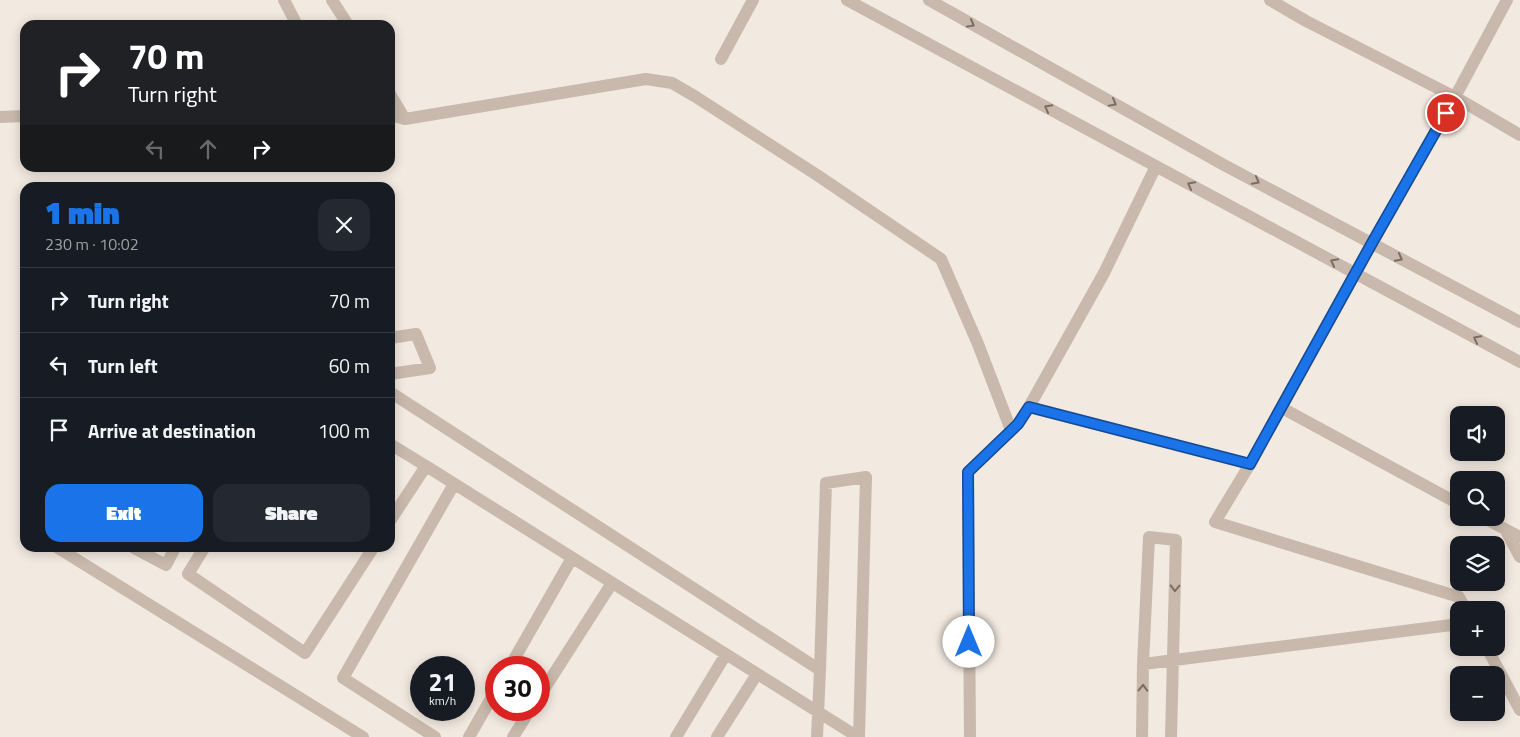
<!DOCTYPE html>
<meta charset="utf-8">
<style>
body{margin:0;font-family:"Titillium Web",sans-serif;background:#242831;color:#f1f3f6;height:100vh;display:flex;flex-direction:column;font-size:19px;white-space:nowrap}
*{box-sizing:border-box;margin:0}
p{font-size:16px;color:#9ea1a6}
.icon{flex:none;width:28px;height:28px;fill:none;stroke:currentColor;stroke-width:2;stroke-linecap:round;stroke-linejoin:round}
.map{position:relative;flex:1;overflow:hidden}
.sheet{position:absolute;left:20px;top:182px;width:375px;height:370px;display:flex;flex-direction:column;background:#171b24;border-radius:15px;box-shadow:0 2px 12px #0003}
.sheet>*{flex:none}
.top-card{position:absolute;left:20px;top:20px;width:375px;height:152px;border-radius:15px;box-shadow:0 2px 12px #0003;background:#202124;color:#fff;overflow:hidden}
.fabs{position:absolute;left:1450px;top:406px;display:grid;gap:10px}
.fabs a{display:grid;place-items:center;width:55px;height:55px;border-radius:10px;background:#171b24;box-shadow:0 2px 12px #0003;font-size:25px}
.speed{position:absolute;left:410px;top:656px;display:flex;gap:10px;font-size:25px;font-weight:700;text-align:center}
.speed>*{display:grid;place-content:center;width:65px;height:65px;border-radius:50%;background:#171b24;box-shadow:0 2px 12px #0003;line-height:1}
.speed small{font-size:12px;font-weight:400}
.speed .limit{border:8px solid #d22;background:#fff;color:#111}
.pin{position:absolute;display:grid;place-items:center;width:42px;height:42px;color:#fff;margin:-21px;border:2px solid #fff;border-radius:50%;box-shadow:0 1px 5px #0007}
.me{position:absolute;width:55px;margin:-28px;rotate:0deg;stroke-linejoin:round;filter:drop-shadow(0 0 4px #0008)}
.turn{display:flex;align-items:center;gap:18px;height:105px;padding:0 25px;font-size:22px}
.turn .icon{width:65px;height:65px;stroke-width:2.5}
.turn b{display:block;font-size:35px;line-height:42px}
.lanes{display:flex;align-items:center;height:48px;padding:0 25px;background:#0003;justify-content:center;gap:25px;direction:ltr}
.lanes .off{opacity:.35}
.round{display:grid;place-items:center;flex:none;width:52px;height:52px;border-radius:15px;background:#242831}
.overview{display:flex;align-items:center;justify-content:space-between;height:85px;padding:0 25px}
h1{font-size:30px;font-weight:800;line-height:38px;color:#1a73e8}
.action{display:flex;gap:10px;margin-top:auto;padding:10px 25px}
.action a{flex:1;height:58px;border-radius:15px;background:#1a73e8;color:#fff;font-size:20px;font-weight:800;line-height:58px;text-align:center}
.action a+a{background:#242831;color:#f1f3f6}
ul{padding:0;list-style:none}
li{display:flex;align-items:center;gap:15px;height:65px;padding:0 25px;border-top:1px solid #363941}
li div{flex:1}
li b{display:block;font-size:19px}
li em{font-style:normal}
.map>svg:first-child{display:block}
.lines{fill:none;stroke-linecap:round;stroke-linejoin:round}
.minor{stroke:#c9b9ac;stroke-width:12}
.oneway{stroke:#796d65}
.route-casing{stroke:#114b97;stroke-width:12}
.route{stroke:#1a73e8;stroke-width:9}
</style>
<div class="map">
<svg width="1520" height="737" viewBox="0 0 1520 737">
<rect width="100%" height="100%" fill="#f2e9e0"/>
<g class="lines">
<path class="minor" d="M284 0 297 25
M332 0 348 25
M847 0 1520 362
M929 0 1224 165 1520 322
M1270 0 1306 21 1455 97 1520 135
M721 59 753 0
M390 94 405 119
M390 115 405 119 646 79 672 83 696 97 817 175 941 259 978 344 1011 430
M0 117 25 116
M390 338 416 334 430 368 390 374
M390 392 820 670 826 483 866 477 859 737
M1029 407 1250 464
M1282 408 1459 504
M390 444 426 466 390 521
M426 466 858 737
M1484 518 1520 537
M1505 529 1520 557
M58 548 363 737
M134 548 166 565 175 548
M204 548 188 574 305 653 373 548
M1466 610 1459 597 1215 522 1250 464 1372 243 1455 97 1507 0
M1487 648 1520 710
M1143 664 1459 624
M509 668 572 558
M539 697 612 583
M435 737 343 678 454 484
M469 737 496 690
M513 737 530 710
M676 737 726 654
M717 737 757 674
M817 737 820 670
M970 737 968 472 1018 424 1029 407 1104 273 1156 166
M1142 737 1143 664 1149 537 1176 540 1171 737"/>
</g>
<defs><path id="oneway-chevron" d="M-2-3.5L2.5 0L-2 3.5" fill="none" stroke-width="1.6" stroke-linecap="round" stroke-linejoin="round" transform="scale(1.25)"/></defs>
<g class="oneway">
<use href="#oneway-chevron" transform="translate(971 24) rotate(29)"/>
<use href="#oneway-chevron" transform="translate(1113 103) rotate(29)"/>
<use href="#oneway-chevron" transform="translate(1048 108) rotate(-152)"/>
<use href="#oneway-chevron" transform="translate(1256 181) rotate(28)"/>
<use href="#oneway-chevron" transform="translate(1191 185) rotate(-152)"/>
<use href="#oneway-chevron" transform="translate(1399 258) rotate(28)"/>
<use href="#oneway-chevron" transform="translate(1334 262) rotate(-152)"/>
<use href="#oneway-chevron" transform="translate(1477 339) rotate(-152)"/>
<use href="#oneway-chevron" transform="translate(1175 588) rotate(92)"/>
<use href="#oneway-chevron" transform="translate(1143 688) rotate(-89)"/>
</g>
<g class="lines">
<defs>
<path id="route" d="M969 642 968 472 1018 424 1029 407 1250 464 1372 243 1446 113"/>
</defs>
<use href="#route" class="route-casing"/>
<use href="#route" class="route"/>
</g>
</svg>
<div class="fabs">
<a><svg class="icon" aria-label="sound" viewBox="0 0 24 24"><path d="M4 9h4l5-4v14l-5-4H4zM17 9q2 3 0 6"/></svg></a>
<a><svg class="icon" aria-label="search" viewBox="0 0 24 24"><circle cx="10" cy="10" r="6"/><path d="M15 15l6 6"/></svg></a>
<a><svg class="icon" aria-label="layers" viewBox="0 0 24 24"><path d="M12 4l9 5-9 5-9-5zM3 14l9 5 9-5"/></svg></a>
<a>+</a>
<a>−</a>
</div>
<div class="speed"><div>21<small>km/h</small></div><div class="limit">30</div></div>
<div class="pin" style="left:1446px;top:113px;background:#d93025"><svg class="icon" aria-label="arrive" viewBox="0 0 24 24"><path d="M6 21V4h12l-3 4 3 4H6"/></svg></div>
<svg class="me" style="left:969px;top:642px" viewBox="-20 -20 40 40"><circle r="19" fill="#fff"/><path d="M0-13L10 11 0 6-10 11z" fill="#1a73e8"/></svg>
<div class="top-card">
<div class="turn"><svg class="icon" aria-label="right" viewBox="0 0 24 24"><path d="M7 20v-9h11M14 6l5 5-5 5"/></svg><div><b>70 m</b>Turn right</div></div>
<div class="lanes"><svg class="icon off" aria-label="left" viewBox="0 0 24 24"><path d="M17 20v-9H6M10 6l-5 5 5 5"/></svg><svg class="icon off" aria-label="ahead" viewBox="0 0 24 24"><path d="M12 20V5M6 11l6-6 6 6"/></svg><svg class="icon" aria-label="right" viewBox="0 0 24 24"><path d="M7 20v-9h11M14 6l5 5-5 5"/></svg></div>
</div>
<section class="sheet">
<div class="overview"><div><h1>1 min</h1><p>230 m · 10:02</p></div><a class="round"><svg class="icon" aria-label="close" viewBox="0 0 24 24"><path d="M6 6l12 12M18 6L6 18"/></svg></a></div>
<ul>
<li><svg class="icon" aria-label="right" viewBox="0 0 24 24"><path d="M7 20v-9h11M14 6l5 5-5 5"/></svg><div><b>Turn right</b></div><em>70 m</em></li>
<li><svg class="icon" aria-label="left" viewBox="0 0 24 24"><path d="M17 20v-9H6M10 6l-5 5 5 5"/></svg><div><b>Turn left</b></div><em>60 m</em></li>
<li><svg class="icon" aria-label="arrive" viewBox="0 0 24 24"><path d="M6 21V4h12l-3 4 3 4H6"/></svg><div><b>Arrive at destination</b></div><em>100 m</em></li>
</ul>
<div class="action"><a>Exit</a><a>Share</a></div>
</section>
</div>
